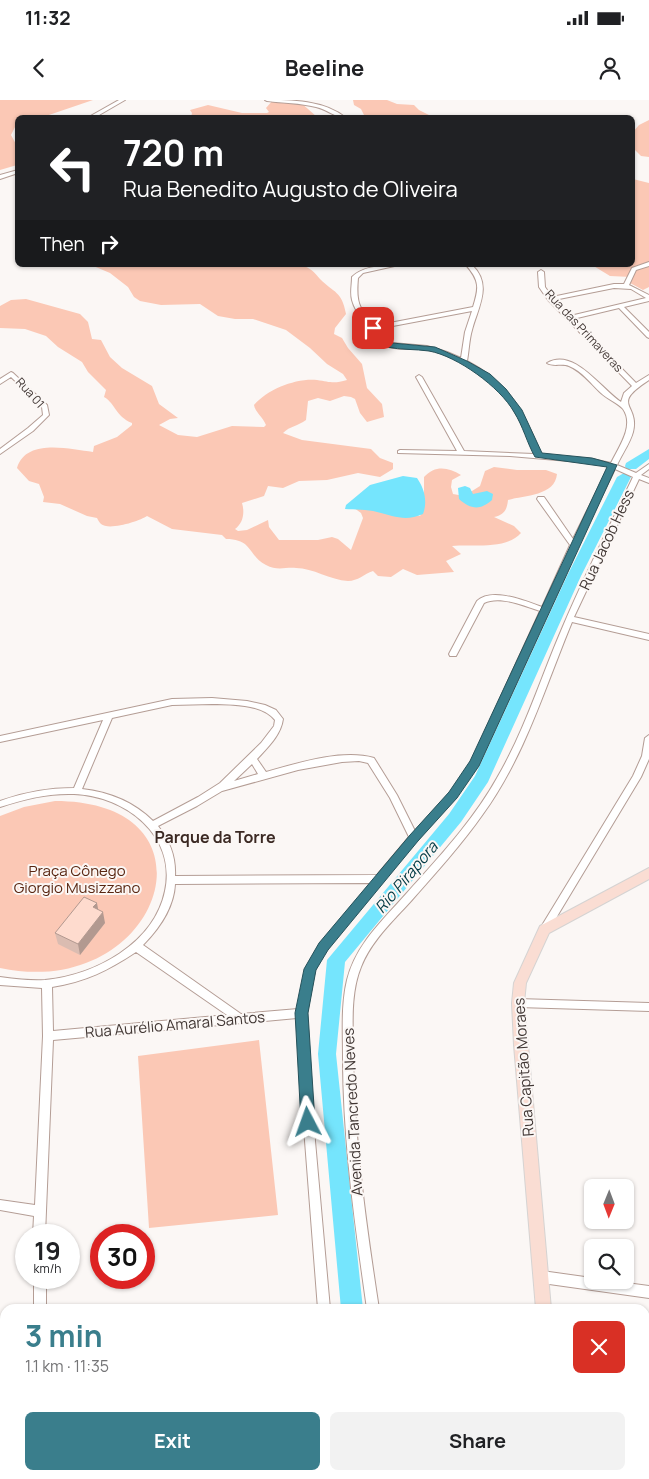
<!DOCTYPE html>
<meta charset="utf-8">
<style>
body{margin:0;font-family:Manrope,sans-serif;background:#f2f2f2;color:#202124;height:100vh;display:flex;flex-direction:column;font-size:19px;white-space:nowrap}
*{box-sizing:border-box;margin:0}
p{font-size:16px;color:#757577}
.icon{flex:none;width:28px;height:28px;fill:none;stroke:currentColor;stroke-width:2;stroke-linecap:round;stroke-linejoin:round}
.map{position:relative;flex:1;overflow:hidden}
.panel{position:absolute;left:0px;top:1204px;width:650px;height:176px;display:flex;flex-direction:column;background:#fff;border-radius:15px 15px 0 0;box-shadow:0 1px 4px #0004}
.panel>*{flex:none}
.guide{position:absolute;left:15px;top:15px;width:620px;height:152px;border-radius:8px;box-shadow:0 1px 4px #0004;background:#202124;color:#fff;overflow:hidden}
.needle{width:32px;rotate:181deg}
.tools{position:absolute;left:584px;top:1079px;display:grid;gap:10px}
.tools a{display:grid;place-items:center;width:50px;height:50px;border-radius:8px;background:#fff;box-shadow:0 1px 4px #0004;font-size:25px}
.speed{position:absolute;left:15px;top:1124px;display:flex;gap:10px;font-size:25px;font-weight:700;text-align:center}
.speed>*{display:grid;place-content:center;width:65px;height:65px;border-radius:50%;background:#fff;box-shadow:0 1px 4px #0004;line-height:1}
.speed small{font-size:12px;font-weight:400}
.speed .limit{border:8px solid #d22;background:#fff;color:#111}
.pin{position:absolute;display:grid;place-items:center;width:42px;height:42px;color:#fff;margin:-21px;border-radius:10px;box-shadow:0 2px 8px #0006}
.me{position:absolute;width:55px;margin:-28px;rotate:356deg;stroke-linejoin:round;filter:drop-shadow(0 0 4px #0008)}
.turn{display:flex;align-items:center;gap:18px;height:105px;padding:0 25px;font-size:22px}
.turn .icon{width:65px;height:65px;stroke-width:2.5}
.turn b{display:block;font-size:35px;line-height:42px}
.then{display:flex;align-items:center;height:48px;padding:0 25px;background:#0003;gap:10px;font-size:19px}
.round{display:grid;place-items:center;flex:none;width:52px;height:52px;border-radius:8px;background:#f2f2f2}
.summary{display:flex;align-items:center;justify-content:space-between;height:85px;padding:0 25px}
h1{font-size:30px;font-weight:700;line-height:38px;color:#3a7e8c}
.primary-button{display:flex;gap:10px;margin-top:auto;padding:10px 25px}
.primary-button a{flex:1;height:58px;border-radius:8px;background:#3a7e8c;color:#fff;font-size:20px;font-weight:700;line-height:58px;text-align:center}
.primary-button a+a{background:#f2f2f2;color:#202124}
.status{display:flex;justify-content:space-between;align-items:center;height:35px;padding:0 25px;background:#fff;direction:ltr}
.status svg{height:14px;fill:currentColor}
header{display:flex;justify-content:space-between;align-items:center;height:65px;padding:0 25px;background:#fff;font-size:22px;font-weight:700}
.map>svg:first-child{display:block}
.green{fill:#fbc8b5}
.water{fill:#75e5fd}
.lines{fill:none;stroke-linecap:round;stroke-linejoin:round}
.river{fill:#75e5fd;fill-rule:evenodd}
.minor-casing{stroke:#b49d95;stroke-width:2}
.major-casing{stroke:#d5d3d2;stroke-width:2}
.minor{fill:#fff;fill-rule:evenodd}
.major{fill:#faddd3;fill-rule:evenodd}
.wall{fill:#dabcb1}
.shaded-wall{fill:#b29990}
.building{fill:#fedbce;stroke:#b29990}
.route{fill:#3a7e8c;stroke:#26525b}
.labels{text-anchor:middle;stroke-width:4;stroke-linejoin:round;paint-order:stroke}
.far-street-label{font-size:12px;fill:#413734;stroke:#fbf7f5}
.street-label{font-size:15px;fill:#413734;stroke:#fbf7f5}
.park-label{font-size:15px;fill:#592611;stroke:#fbf7f5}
.neighbourhood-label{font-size:16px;font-weight:bold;fill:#3b2923;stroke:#fbf7f5}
.water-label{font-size:16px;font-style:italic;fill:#013943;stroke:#fbf7f5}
</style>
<div class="status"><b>11:32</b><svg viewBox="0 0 49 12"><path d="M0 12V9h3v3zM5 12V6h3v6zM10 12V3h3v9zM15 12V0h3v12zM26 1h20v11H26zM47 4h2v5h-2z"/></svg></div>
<header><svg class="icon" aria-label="back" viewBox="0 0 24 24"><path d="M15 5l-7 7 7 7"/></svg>Beeline<svg class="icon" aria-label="person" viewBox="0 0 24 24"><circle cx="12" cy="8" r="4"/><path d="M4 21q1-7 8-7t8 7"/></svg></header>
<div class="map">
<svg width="649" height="1379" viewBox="0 0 649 1379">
<rect width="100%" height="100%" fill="#fbf7f5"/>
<path class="green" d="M0 0H93L43 17 18 18 17 23 11 35 17 46V65L0 70Z
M273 0 299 1 317 17H191L192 13 190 10 208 5 242 13H267L269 12 266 8Z
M353 0H387L397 4 414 5 419 10 431 16 426 18 359 17 364 15 361 9 354 5Z
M649 20V57L641 56 633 48V32L639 25Z
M633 79 649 83V187L643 190 630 183 632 178 631 177 610 176 592 165H632Z
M91 165H301C311 168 314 172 320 179 334 193 342 191 346 214L335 228 334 234 342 238 348 248 362 264 367 288 382 304 384 317 367 322 360 313 355 299 351 297 344 296 330 301 318 298 308 301 306 320C298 326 290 326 283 333L302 340 371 349 380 358 393 363V369L380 377 358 373 327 380 299 381 283 388 268 386 264 396 242 403C245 413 243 423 235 429L238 431 247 430 268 420 269 427 279 440H318L332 437 338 439 351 450 363 418 361 413 350 405 420 416 424 409V377C435 365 448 367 461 375L452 380 451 387 453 394 464 396 480 386 485 371 494 367 517 370H546L557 374C555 396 525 395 508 400 507 410 504 415 494 417L514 426 521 433C506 450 473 444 452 446L461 454 446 461 454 472 417 475 403 469 391 477 378 476 373 471C364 474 358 481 348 481 330 480 313 468 296 468 285 467 277 471 266 465 248 456 253 439 226 439L222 435 172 429 147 416C140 421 109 431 101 424 99 422 98 420 97 418L87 416 60 404 43 402 44 397 39 384 29 381 17 368C26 338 69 349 93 352L94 346 117 337 132 325V323C115 316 116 304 104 297L106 290 88 272 82 262 58 247 46 236 25 229 0 228V206L11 200 26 199 80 214 88 222 92 239 101 240 110 257 122 268 152 286 159 304 178 318 170 319 159 325 178 335 197 337 232 326 264 327 266 325C263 317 255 312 254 305 268 289 296 278 317 280 330 282 334 284 347 280L343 274 327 264 310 248 286 230 253 219H235L218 216 200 204 161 205 140 201 134 197 128 187 110 173Z
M55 701C228 701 161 902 0 868V716L24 707Z
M259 940 278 1115 149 1128 138 956Z
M174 1375H273L278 1379H173Z
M291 1375H401V1379H288Z"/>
<path class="water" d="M403 376 417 378C424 388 428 401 423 414 405 422 394 416 377 412 367 409 355 410 345 409L346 405 370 385Z
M465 386 470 388 473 394 487 391 493 394 492 400C480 411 470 409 459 399L458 388Z"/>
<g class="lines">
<path class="river" d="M649 349V359L636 369H626L625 366 626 363Z
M624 373 631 377 581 476 488 682 461 722 345 862 336 954 363 1209H341L318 954 327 860 449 714 475 676 567 476 617 377Z
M356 1375H380V1379H356Z"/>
<defs>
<path id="minor" d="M119 0H125L94 18H87Z
M265 0C292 0 324 0 346 18 336 18 326 9 316 7 300 3 283 3 267 1Z
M18 70V73L0 79V75Z
M649 162V166L636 170 629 185 649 195V201L624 207 649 232V238L647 237 619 208 573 219 636 283 649 275V280C609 306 640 303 633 332 630 343 622 354 617 365L636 373 649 364V369L641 375 649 378V383L639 379 574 517 649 534V540L572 522C545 587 525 656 483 714 462 744 436 773 411 801 393 821 371 841 361 867 350 894 353 925 353 953 354 1039 366 1124 379 1209H367C355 1125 343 1042 343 957 343 932 341 905 347 880 356 844 383 820 406 794 439 757 473 721 497 678 524 632 540 580 561 531 583 478 609 428 633 377L615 369 578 445 478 665 456 697 417 740 326 850 315 870 307 913 315 1041 330 1209H318L305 1041 297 918 53 940 45 1135H33L34 1116 0 1110V1100L35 1105 43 936 42 888 0 885V877C15 879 30 881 45 880 95 875 154 844 165 791 177 735 125 696 74 694 48 693 25 699 0 707V701C25 692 48 688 74 688L103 620 0 642V636L172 599 212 598 247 601 265 605 276 610 283 619C281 635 268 647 257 659L266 672C298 663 342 649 374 658L397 695 415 731 450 693 471 662 540 511C524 506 500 495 484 503L456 556H450L449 554 477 501C492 487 525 501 542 507L570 445 537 399 538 397H544L573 439 609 366 592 363 510 356 398 353V351L400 350 457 351 416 277 419 275 422 277 464 351 534 354C519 313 505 288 466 265 452 257 436 250 420 249 410 248 399 250 389 247 377 242 355 213 352 200 350 192 352 185 352 177 363 166 384 165 399 165L363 173 358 178C356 201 358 208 374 226L473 207C479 188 480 181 466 165H472C493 185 478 207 472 230 469 240 469 251 467 261 509 283 525 313 541 355L592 359 611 363C618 348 635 326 623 309 619 304 606 298 601 293 591 284 582 271 569 266 562 263 553 267 547 263 574 247 601 289 621 302L624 293 632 286 548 200 539 187 538 172 541 170 544 172 545 187 552 197 614 184H624L632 168ZM614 188 631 189 646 198 570 216 554 200ZM472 211 465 232 461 258 447 252 427 246 392 243 377 229ZM212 604C231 605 261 603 275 620L274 626 261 643 220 683 198 697 153 721C134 702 109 692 82 689L112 618 172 605ZM359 661 368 663 390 698 409 737 377 775 175 776C176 757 170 741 158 726L197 706 222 691 298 670 342 662ZM252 664 258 674 234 681ZM371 783 320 844 307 866 298 909 241 914 143 845C159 829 174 807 175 784ZM136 852 227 915 53 931 52 887C85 882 109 870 136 852Z
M11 272 13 273 47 305 49 315 33 331 0 354V349L28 328 43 315 42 307 11 277 0 284V279Z
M649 635V659L641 677 547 833 544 834 541 833 539 830 541 827 633 676 642 656 645 638Z
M518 899 649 903V911L518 907 514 906 513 903 514 900Z
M542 1171 592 1178V1180H604L649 1186V1198L542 1183 538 1181 536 1177 538 1173Z
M34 1178H46V1209H34Z
M0 1272 5 1274V1289L0 1287Z
M0 1296 5 1297V1309L0 1308Z
M5 1370V1375H13L12 1379H0L3 1371Z
M149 1375H161L160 1379H148Z"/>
<path id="major" d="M649 768V779L549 833 526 883 524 903 528 945 551 1209H536L514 945 512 903 514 883 540 826Z
M589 1375H607L609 1379H591Z"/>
</defs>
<use href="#minor" class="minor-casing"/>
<use href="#major" class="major-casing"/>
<use href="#minor" class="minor"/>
<use href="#major" class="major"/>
</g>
<path class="wall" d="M98 810 105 823 80 855 58 844 55 833Z"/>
<path class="shaded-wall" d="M97 803 99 814 93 807Z
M103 812 105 823 80 855 78 844Z"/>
<path class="building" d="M84 797 97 803 93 807 103 812 78 844 55 833Z"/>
<path class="route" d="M370 227H376L392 243 435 247 467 261 490 274 506 289 522 310 542 353 592 358 617 365 479 666 457 698 418 741 328 850 316 870 308 913 315 1022 313 1027 308 1029 304 1027 301 1022 295 913 304 869 319 843 410 735 449 692 470 661 607 367 535 357C527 343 523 326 514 312 500 287 457 256 429 251 415 249 401 250 387 247L370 230Z"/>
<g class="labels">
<g class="far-street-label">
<text transform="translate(584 231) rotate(47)" y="4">Rua das Primaveras</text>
<text transform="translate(30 293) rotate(48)" y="4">Rua 01</text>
</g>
<g class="street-label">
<text transform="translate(607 440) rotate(-65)" y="5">Rua Jacob Hess</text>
<text transform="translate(175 925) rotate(-5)" y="5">Rua Aurélio Amaral Santos</text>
<text transform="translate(524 967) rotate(-94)" y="5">Rua Capitão Moraes</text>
<text transform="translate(353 1012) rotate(-93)" y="5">Avenida Tancredo Neves</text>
</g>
<g class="park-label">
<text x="77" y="776">Praça Cônego<tspan x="77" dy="17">Giorgio Musizzano</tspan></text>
</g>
<g class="neighbourhood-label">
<text x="215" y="743">Parque da Torre</text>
</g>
<g class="water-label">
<text transform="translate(406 777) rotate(-50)" y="6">Rio Pirapora</text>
</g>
</g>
</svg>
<div class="tools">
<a><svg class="needle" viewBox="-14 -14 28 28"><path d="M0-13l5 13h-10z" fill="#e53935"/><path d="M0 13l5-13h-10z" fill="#757577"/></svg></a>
<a><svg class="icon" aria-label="search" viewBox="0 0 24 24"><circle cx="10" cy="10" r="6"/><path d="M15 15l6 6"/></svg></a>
</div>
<div class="speed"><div>19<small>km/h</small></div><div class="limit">30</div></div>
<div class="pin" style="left:373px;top:228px;background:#d93025"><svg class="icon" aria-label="arrive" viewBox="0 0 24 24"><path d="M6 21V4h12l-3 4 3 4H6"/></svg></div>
<svg class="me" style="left:308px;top:1022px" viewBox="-20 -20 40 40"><path d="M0-17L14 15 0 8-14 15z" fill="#3a7e8c" stroke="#fff" stroke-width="4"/></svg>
<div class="guide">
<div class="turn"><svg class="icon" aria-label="left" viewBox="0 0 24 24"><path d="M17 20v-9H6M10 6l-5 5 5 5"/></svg><div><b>720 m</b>Rua Benedito Augusto de Oliveira</div></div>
<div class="then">Then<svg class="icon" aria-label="right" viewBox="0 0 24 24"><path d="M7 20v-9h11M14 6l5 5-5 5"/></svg></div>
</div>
<section class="panel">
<div class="summary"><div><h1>3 min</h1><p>1.1 km · 11:35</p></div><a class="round" style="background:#d93025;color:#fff"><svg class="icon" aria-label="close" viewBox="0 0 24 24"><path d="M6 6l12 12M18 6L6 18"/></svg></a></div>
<div class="primary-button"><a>Exit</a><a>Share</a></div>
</section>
</div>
